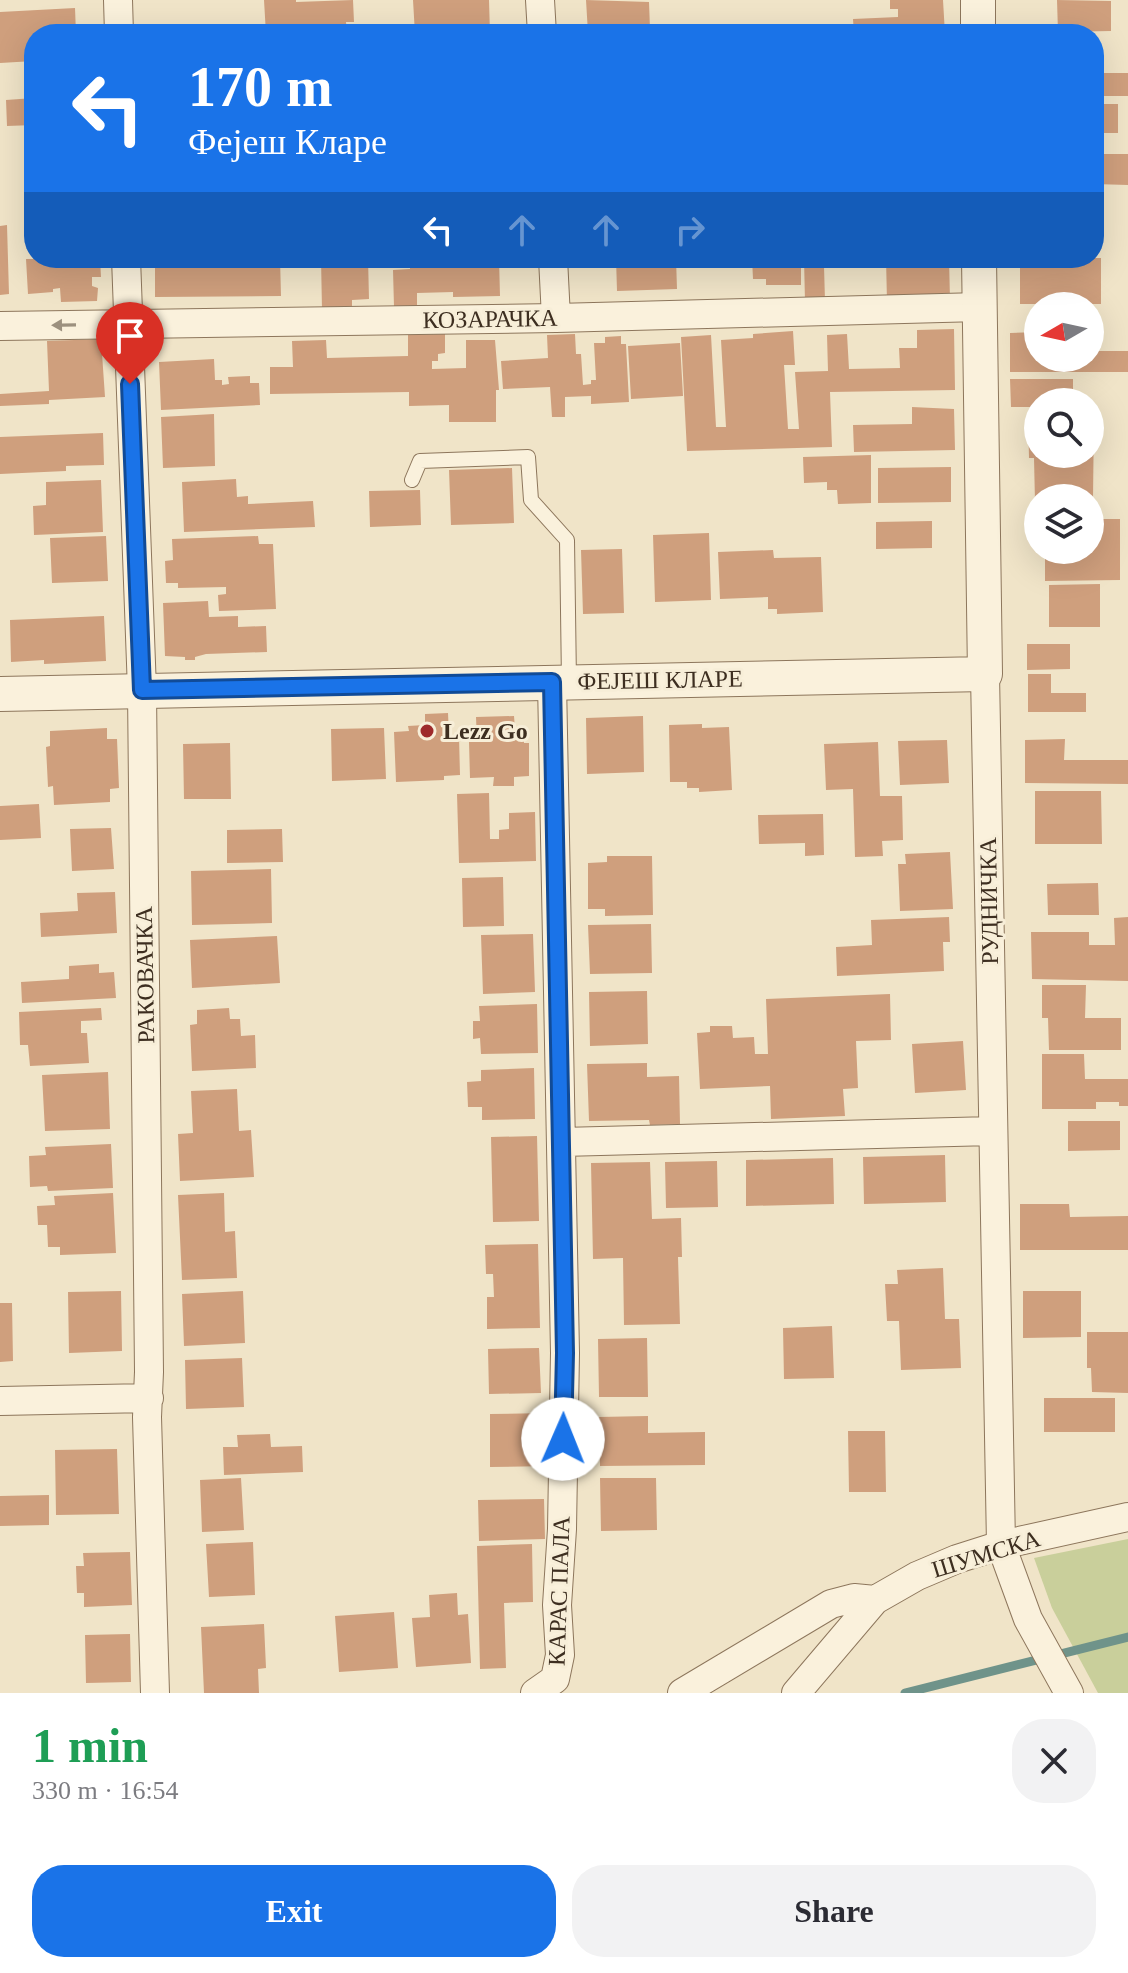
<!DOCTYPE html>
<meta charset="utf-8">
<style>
body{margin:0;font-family:Georgia,serif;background:#f2f2f3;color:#2b2b33;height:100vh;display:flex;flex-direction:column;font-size:30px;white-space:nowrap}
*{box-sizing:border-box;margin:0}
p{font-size:26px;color:#7c7c81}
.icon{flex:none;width:44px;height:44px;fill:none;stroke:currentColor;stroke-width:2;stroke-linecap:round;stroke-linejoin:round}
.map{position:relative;height:1693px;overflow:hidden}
.drawer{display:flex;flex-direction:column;background:#fff;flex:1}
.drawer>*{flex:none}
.hud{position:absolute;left:24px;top:24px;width:1080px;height:244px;border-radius:32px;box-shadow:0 8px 32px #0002;background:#1a73e8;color:#fff;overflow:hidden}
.needle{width:52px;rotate:261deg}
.tools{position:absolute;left:1024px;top:292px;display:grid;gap:16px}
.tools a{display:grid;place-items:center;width:80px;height:80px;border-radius:50%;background:#fff;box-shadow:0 8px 32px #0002;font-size:40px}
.pin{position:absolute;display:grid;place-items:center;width:68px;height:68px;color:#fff;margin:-82px -34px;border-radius:50% 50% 50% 0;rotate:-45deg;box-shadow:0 0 8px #0007}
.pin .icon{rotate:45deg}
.me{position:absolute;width:88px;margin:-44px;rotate:1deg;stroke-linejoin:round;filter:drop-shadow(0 0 6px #0008)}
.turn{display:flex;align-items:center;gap:28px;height:168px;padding:0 32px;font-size:36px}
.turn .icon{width:104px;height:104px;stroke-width:2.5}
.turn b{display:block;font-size:56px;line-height:68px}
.lanes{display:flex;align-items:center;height:76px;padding:0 32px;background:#0003;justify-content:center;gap:40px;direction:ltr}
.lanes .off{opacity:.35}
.round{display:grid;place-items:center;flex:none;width:84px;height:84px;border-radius:32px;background:#f2f2f3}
.summary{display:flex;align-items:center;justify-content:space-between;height:136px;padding:0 32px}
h1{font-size:48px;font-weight:800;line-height:60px;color:#1e9e55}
.action{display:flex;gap:16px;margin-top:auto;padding:16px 32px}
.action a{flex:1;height:92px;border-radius:32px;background:#1a73e8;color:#fff;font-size:32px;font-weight:800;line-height:92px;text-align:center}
.action a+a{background:#f2f2f3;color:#2b2b33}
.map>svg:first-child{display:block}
.green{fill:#c9cf9b}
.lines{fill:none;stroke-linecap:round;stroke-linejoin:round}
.stream{stroke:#6f938a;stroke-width:9}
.building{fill:#cf9f7d}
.service-casing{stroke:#8d765c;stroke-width:16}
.minor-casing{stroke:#8d765c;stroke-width:30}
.tertiary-casing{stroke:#8d765c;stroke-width:36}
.service{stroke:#faf1dc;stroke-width:14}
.minor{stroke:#faf1dc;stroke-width:28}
.tertiary{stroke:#faf1dc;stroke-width:34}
.oneway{fill:#9c907e}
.route-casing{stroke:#114b97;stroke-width:20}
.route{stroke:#1a73e8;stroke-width:14}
.poi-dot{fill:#9e2a2b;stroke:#f7eed8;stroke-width:3}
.labels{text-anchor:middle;stroke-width:6;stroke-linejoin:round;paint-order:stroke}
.street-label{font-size:24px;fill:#3d2e20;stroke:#f7eed8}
.poi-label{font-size:24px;font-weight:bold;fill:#3d2e20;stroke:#f7eed8;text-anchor:start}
</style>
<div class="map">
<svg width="1128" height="1693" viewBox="0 0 1128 1693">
<rect width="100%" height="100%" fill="#f0e4c8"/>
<path class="green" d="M1128 1539V1693H1098L1052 1608 1034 1558Z"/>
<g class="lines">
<path class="stream" d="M905 1693 1128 1637"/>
</g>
<path class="building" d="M264 0H296V2L353 0 354 22H346L347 34H266Z
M413 0H489L490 34H415Z
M586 0 649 2 650 29 588 33Z
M890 0H943L945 34H854L853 19 898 17V9H890Z
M1057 0 1111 1V31L1058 32Z
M75 8 76 34H34V61L0 63V12Z
M1094 73H1128V96H1094Z
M34 98V125L7 126 6 100Z
M1094 104H1118V133H1094Z
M1094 154H1128V185L1094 184Z
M34 159V195H26L25 160Z
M7 225 9 294 0 295V226Z
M100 258 101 277H92V286L98 288 97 301 61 302 60 288 53 289V292L28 294 26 259Z
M155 258H280L281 296 155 297Z
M321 258H368L369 299 352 300V309L322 310Z
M369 258H405V261L369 262Z
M410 258H499L500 296 453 297V292L417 293V306L394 307 393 270 410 269Z
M616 258H676L677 289 617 291Z
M752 258H801V285H766V279H753Z
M804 258H863V265L824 266 825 301 805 302Z
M886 258H949L950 300 887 302Z
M1029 258H1101V304H1020V261H1029Z
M954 329 955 390 830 392 832 447 687 451 681 337 711 335 716 427H726L721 340 753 338V334L793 331 795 365H784L788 429H799L795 372 828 371 827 335 847 334 849 369 900 368 899 348H917V330Z
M1038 332V358H1090V351H1128V372H1010V333Z
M445 334V353L438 354V361H432V369L466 368V340H495L499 390H496V422H449V405L409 406V392L270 394V367H293L292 341 326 340 327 358 408 356V335Z
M575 334 576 354H581L583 385 591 384V380H596L594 343H605V337L621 336V344H626L629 402 591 404V396L565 397V417H552L550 387 503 389 501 361 548 358 547 335Z
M101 339 105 397 49 400V404L0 406V394L49 391 47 341Z
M680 343 683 396 631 399 628 346Z
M214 359 215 380H222V385L229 384 228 377 250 376V383H259L260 405 161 410 159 362Z
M1010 379H1073V402H1038V407H1011Z
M912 407 954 409 955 450 854 452 853 425 912 424Z
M214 414 215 466 163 468 161 417Z
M1028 415H1038V454H1090V415H1094L1093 498H1038V502H1035L1034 458H1029Z
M103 433 104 465 66 466V471L0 474V437Z
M871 455V503L838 504 837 490H827V482L804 483 803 457Z
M951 467V502L878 503V468Z
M512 468 514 523 451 525 449 470Z
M236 479 237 497 248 496V504L313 501 315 527 184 532 182 482Z
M101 480 103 532 34 535 33 506 46 505V482Z
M420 490 421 525 370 527 369 491Z
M1090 519H1120V580L1045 581V550H1090Z
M932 521V548L876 549V522Z
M709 533 711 600 655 602 653 535Z
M106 536 108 581 52 583 50 538Z
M258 536 259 544H273L276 609 219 611 218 595 226 594V587L178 588V583H166L165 561 173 560 172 539Z
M622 549 624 613 583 614 581 550Z
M773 550 774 558 821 557 823 612 777 614V609H768V597L720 599 718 552Z
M1100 584V627H1049V585Z
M208 601 209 617 238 616V627L266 626 267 652 206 654 195 657V660H185V657L165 656 163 603Z
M104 616 106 661 44 664V660L11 662 10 620Z
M1027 644H1070V669L1027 670Z
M1028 674H1051V693H1086V712H1028Z
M448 713 449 736H459L460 775 444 776V780L396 782 394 732 409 731 408 726 425 725V714Z
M514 716 515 729H524V743H529V776L514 777V786H493L494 777 470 778 469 742H477L476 717Z
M643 716 644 772 587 774 586 718Z
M702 724V728L729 727 732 790 699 792V788H687V782H670L669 725Z
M107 728V739H117L119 788 110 789V802L54 805 53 786 48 787 46 747 50 746V731Z
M384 728 386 779 332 781 331 729Z
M1065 739 1064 760H1128V784L1025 783V740Z
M947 740 949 783 900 785 898 741Z
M878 742 880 796H902L903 840 882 841 883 856 855 857 853 789 826 790 824 744Z
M230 743 231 799H184L183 744Z
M1035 791H1101L1102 844H1035Z
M489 793 490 839H499V830L509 829V813L535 812 536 861 459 863 457 794Z
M39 804 41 838 0 840V806Z
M823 814 824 855 805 856V843L759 844 758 815Z
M111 828 114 869 72 871 70 829Z
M282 829 283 862 227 863V830Z
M950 852 953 909 900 911 898 864H906L905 854Z
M607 856H652L653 915 605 916V909H588V863L607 862Z
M271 869 272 923 192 925 191 871Z
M503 877 504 926 463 927 462 878Z
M1098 883 1099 915H1048L1047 884Z
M115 892 117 933 41 937 40 913 78 911 77 893Z
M949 917 950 942H943L944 971 837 976 836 947 872 945 871 920Z
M1128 917V981L1032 979 1031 932H1089V945H1115L1114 918Z
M651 924 652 973 590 974 588 925Z
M533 934 535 992 483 994 481 935Z
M277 936 280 983 192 988 190 940Z
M99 964V973L114 972 116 998 22 1003 21 982 69 979V966Z
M1042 985H1086L1085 1018H1121V1050H1049L1048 1018H1042Z
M647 991 648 1044 590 1046 589 992Z
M890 994 891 1040 856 1041 858 1088 843 1089 845 1116 771 1119 770 1086 700 1089 697 1033 710 1032V1026H732L733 1038 754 1037 755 1054H768L766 999Z
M537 1004 538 1053 481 1054 480 1038 473 1039V1021H480L479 1006Z
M101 1008 102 1020 81 1021V1033H87L89 1063 30 1066 28 1045H20L19 1012Z
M229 1008 230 1019H240L241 1036 255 1035 256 1068 192 1071 190 1025 197 1024V1010Z
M963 1041 966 1090 915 1093 912 1044Z
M1042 1054H1084L1085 1079H1128V1106H1119V1102H1096V1109H1042Z
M647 1063V1077L679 1076 680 1124 650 1125 649 1120 589 1121 587 1064Z
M534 1068 535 1119 482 1120V1107H468L467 1082 481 1081V1070Z
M108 1072 110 1129 45 1131 42 1075Z
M237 1089 239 1131 251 1130 254 1177 180 1181 178 1134 193 1133 191 1091Z
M1068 1121H1120V1150L1068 1151Z
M537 1136 539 1221 493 1222 491 1137Z
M111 1144 113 1188 48 1191 47 1186 30 1187 29 1156 46 1155 45 1147Z
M945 1155 946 1202 864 1204 863 1157Z
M833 1158 834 1204 746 1206V1160Z
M717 1161 718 1207 666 1208 665 1162Z
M650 1162 652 1219 681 1218 682 1257H678L680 1324 624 1325 623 1258 593 1259 591 1163Z
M113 1193 116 1253 60 1255V1247H48L47 1225H38L37 1206 55 1205 54 1196Z
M224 1193 225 1232 235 1231 237 1278 182 1280 178 1195Z
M1020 1204H1069L1070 1217 1128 1216V1250H1020Z
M538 1244 540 1328 487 1329V1297H494L493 1274H486L485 1245Z
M943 1268 945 1319H959L961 1368 901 1370 899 1321H887L885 1284H898L897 1270Z
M121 1291 122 1351 69 1353 68 1292Z
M243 1291 245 1343 184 1346 182 1294Z
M1023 1291H1081V1337L1023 1338Z
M0 1303H12L13 1361 0 1362Z
M832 1326 834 1378 784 1379 783 1328Z
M1087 1332H1128V1393L1092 1392 1091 1368H1087Z
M647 1338 648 1397H599L598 1339Z
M539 1348 541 1393 489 1394 488 1349Z
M242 1358 244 1407 186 1409 185 1360Z
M1044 1398H1115V1432H1044Z
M549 1413 550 1466 490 1467V1414Z
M648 1416V1433L705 1432V1465L600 1466 599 1417Z
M848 1431H885L886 1492H849Z
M270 1434 271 1447 302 1446 303 1472 224 1475 223 1447H238L237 1435Z
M117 1449 119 1514 56 1515 55 1450Z
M241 1478 244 1530 202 1532 200 1480Z
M600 1478H656L657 1530 601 1531Z
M49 1495V1525L0 1526V1496Z
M544 1499 545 1539 479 1541 478 1500Z
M253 1542 255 1595 209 1597 206 1544Z
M532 1544 533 1602 504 1603 506 1668 480 1669 477 1546Z
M130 1552 132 1605 84 1607V1593H77L76 1566H84L83 1553Z
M457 1593 458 1615 468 1614 471 1663 416 1667 412 1618 430 1617 429 1595Z
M394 1612 398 1668 339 1672 335 1616Z
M264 1624 266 1668 258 1669 259 1693H204L201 1627Z
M130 1634 131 1682 86 1683 85 1635Z"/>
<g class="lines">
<defs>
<path id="service" d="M412 480 420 461 528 457 531 500 567 540 569 682"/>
<path id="minor" d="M118 0 119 34
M540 0 542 34
M126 258 142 690 149 1372 147 1417 155 1693
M553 258 556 318
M0 326 556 318 980 307
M985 674 1001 1545 1028 1619 1069 1693
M562 1142 992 1131
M0 1401 149 1398
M535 1693 555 1679 560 1655 557 1605 562 1529 565 1353 552 682
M682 1693 831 1604 854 1598 875 1600 917 1576 957 1559 1001 1545 1128 1517
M796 1693 875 1600"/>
<path id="tertiary" d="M978 0V34
M0 694 985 674 979 258"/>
</defs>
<use href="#service" class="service-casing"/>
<use href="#minor" class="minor-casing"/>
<use href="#tertiary" class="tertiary-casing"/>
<use href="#service" class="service"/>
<use href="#minor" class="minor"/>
<use href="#tertiary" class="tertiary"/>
</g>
<defs><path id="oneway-solid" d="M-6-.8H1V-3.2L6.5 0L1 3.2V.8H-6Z" transform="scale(2)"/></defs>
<use class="oneway" href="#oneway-solid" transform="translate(64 325) rotate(179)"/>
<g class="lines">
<defs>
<path id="route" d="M130 384 142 690 552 682 565 1353 563 1439"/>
</defs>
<use href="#route" class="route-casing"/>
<use href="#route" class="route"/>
</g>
<circle class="poi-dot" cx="427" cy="731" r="8"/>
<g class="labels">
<g class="street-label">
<text transform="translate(490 319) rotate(-1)" y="8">КОЗАРАЧКА</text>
<text transform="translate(660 680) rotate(-1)" y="8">ФЕЈЕШ КЛАРЕ</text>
<text transform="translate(989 901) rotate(-91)" y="8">РУДНИЧКА</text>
<text transform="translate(145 975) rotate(-91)" y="8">РАКОВАЧКА</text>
<text transform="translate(986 1554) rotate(-17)" y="8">ШУМСКА</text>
<text transform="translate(559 1591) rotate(-88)" y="8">КАРАС ПАЛА</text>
</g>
<g class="poi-label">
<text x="443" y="739">Lezz Go</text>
</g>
</g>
</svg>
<div class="tools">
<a><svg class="needle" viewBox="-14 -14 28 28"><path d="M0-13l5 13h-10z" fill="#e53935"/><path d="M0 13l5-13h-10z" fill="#7c7c81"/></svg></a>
<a><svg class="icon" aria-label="search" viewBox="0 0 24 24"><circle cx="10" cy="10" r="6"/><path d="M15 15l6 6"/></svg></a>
<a><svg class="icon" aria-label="layers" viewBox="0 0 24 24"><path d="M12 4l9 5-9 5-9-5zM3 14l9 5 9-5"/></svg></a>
</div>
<div class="pin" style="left:130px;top:384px;background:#d93025"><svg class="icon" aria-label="arrive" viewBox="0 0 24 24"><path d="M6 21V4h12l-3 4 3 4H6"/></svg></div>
<svg class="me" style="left:563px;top:1439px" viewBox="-20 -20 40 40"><circle r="19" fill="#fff"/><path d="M0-13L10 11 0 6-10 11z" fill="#1a73e8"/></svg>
<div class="hud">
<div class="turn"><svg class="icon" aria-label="left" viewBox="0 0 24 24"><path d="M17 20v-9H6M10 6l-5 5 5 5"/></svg><div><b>170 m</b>Фејеш Кларе</div></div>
<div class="lanes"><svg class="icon" aria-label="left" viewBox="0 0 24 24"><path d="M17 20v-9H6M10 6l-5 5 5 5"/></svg><svg class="icon off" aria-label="ahead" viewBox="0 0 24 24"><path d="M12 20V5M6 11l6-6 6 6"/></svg><svg class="icon off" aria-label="ahead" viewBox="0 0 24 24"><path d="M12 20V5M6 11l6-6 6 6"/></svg><svg class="icon off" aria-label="right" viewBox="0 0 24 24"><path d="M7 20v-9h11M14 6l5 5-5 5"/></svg></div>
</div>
</div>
<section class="drawer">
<div class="summary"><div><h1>1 min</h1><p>330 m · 16:54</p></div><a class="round"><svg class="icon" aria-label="close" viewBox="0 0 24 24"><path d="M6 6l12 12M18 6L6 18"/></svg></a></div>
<div class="action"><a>Exit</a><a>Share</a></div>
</section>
